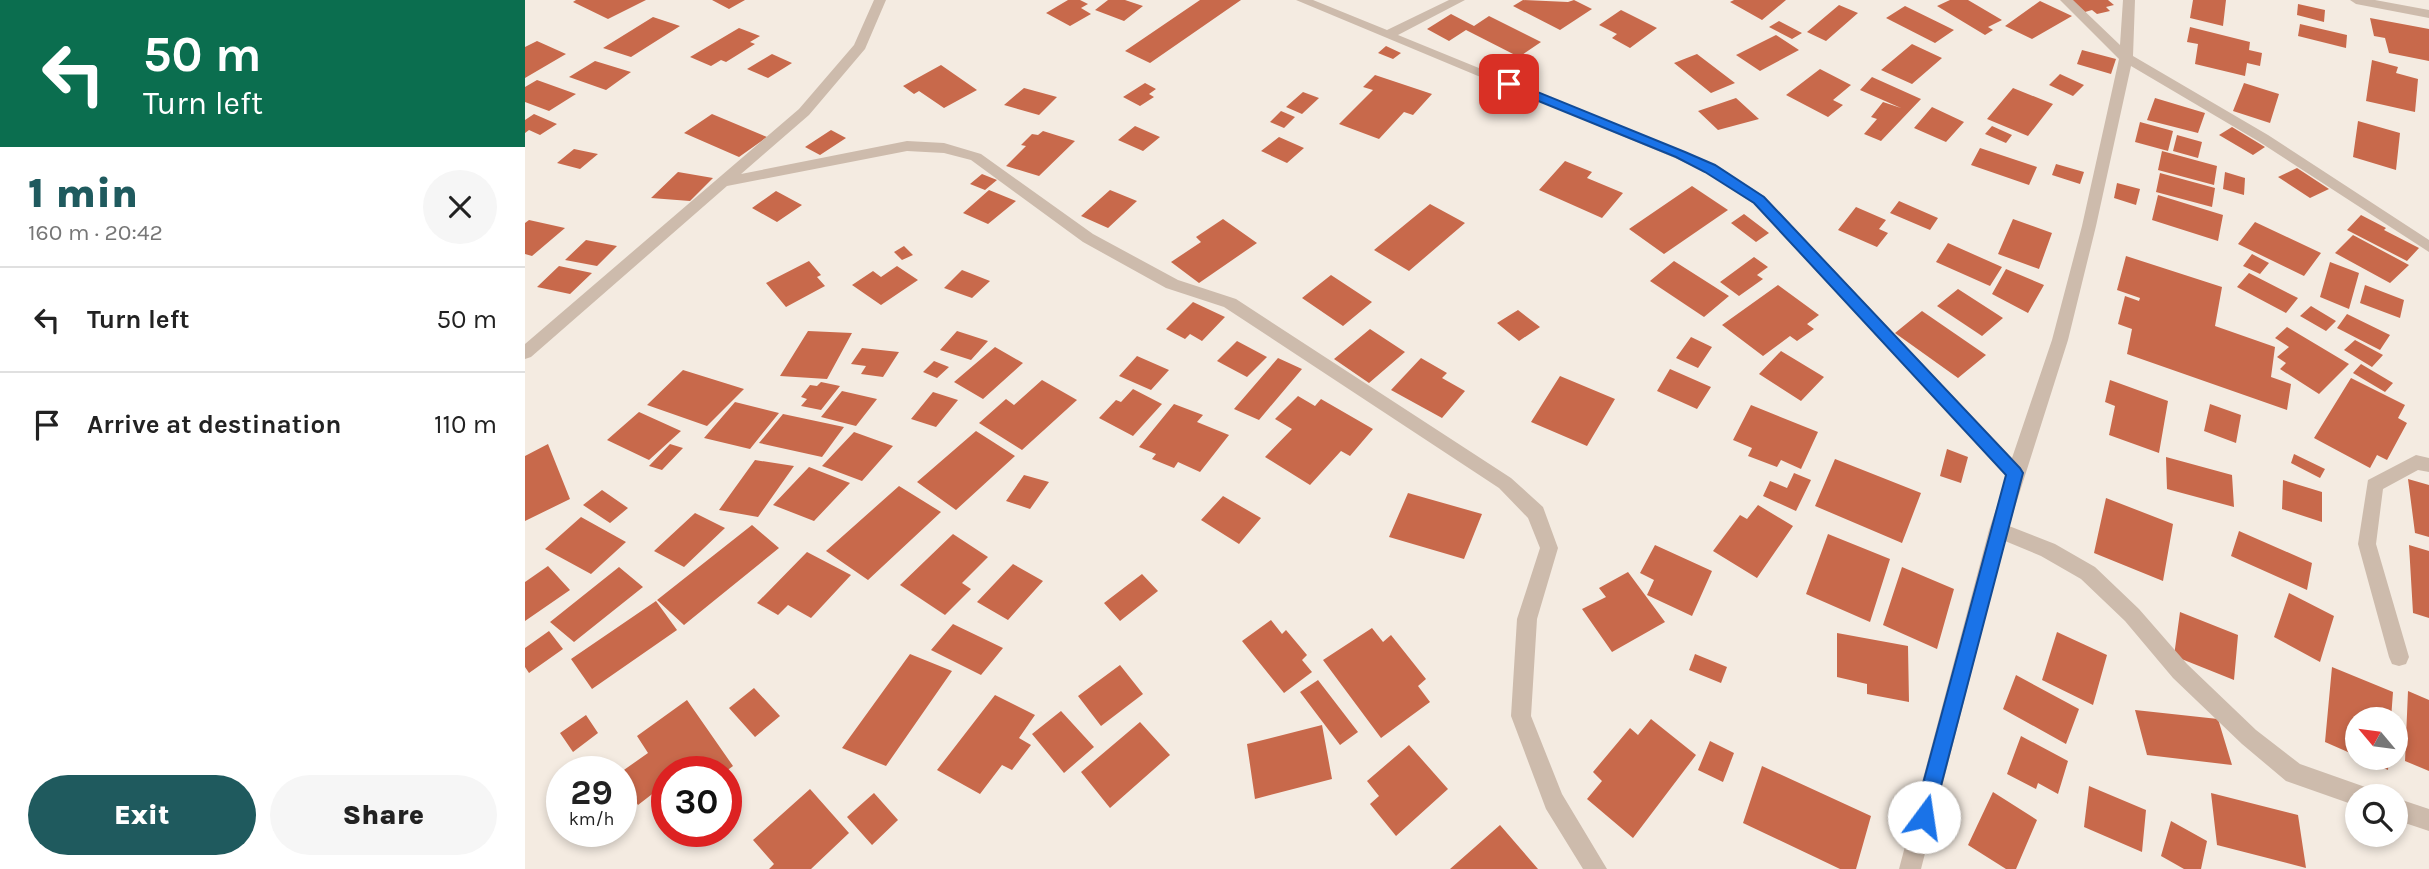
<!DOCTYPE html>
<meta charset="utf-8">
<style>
body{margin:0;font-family:Karla,sans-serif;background:#f6f6f6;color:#222;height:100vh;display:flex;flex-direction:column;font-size:26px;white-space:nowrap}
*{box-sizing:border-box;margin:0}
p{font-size:23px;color:#767676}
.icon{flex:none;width:38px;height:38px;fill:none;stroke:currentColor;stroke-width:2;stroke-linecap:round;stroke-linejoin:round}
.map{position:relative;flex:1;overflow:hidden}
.sheet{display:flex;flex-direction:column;background:#fff;width:525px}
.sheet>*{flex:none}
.top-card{background:#0b6e4f;color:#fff;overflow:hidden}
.needle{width:46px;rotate:299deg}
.buttons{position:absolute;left:1820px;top:707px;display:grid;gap:14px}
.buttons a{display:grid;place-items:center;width:63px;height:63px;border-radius:50%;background:#fff;box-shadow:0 4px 10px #0003;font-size:35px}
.speed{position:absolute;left:21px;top:756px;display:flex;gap:14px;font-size:35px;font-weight:700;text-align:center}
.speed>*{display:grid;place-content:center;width:91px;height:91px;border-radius:50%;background:#fff;box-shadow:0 4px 10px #0003;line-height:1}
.speed small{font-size:18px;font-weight:400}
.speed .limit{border:10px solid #d22;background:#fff;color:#111}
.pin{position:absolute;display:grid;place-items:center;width:60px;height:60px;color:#fff;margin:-30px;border-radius:14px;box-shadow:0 4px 10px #0006}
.me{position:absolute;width:77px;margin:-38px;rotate:14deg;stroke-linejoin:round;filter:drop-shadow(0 0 5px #0008)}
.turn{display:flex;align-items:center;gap:24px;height:147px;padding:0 28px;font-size:32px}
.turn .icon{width:91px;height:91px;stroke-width:2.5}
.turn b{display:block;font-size:49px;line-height:60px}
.round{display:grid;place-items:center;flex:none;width:74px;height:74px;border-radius:37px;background:#f6f6f6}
.head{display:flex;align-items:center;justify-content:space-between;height:119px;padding:0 28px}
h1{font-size:42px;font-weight:800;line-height:52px;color:#1f5a5e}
.action{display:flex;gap:14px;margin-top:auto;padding:14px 28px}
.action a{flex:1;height:80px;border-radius:42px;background:#1f5a5e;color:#fff;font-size:28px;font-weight:800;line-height:80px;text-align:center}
.action a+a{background:#f6f6f6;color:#222}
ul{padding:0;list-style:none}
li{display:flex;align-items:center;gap:21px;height:105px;padding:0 28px;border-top:2px solid #e0e0e0}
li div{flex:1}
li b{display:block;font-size:26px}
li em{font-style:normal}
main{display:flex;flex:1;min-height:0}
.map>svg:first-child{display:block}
.building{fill:#c8694b}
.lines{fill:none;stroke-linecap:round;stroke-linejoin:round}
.minor{fill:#cdbbac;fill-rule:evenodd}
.route{fill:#1a73e8;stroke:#114b97;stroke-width:2}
</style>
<main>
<section class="sheet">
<div class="top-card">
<div class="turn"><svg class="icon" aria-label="left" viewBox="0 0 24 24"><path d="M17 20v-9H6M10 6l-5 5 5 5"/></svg><div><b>50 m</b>Turn left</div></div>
</div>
<div class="head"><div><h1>1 min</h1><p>160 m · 20:42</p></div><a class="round"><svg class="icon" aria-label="close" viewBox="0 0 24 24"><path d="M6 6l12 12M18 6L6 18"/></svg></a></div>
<ul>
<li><svg class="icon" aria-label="left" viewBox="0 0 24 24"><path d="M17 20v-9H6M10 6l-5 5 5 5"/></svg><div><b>Turn left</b></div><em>50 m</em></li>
<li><svg class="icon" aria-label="arrive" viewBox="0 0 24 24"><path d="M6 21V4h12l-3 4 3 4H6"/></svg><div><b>Arrive at destination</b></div><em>110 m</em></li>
</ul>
<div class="action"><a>Exit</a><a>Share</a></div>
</section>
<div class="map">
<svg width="1904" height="869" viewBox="0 0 1904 869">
<rect width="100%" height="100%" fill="#f4ebe1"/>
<path class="building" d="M51 0H121L83 19 48 2Z
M187 0H220L204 9Z
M543 0H555L563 4 556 8 566 14 545 26 521 13Z
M583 0H600L618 6 599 21 570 10Z
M675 0H716L625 63 600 51Z
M998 0 1043 2 1049 0 1067 9 1035 30 988 6Z
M1209 0H1261L1237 20 1205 2Z
M1425 0H1443L1477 20 1463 27 1468 30 1460 35 1412 6Z
M1546 0H1583L1589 5 1581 7 1585 11 1572 14 1567 10 1560 12Z
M1668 0H1701L1698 26 1665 18Z
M1515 1 1547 16 1507 39 1480 26Z
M1773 4 1800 10 1799 22 1772 15Z
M1314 5 1333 13 1301 41 1282 32Z
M1380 6 1429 30 1410 43 1361 18Z
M1096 10 1132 28 1105 48 1087 38 1092 34 1074 25Z
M926 14 949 26 964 16 1016 42 994 57 941 30 924 41 902 29Z
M128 17 155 26 106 57 78 48Z
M1845 18 1904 29V61L1864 53 1860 38 1849 36Z
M1254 21 1277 33 1267 39 1244 27Z
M1775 24 1822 35 1821 48 1773 36Z
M1665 27 1725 42 1724 50 1737 53 1735 66 1722 63 1720 76 1670 64 1673 44 1662 42Z
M214 28 235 36 225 42 230 44 201 62 196 60 186 66 165 57Z
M1251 35 1274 50 1235 71 1211 55Z
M12 41 41 54 0 78V47Z
M1387 44 1417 58 1387 84 1356 70Z
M861 46 876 53 868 59 853 53Z
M1557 50 1591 59 1586 74 1552 64Z
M247 54 267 63 243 78 222 69Z
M1172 54 1210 83 1186 93 1149 63Z
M1847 60 1873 67 1871 73 1893 79 1890 112 1841 101Z
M70 61 106 72 81 90 44 77Z
M416 65 452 90 419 108 394 91 389 94 378 86Z
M1295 69 1326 85 1308 100 1318 105 1303 117 1261 95Z
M1535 74 1559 85 1548 96 1524 85Z
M850 75 907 94 888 115 879 112 854 139 814 124 848 90 838 87Z
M1347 77 1396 99 1356 141 1339 134 1352 119 1346 117 1358 102 1376 108 1335 90Z
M12 80 51 94 24 111 0 102V87Z
M620 83 631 89 624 94 629 97 615 106 598 97Z
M1719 83 1754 94 1745 123 1708 111Z
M499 88 532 97 514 115 479 105Z
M1488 88 1528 104 1503 136 1462 119Z
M778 92 794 98 777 114 761 107Z
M1211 98 1234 119 1193 130 1173 111Z
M1630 98 1680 113 1673 133 1622 120Z
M1407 107 1439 122 1421 142 1389 128Z
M756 111 770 117 759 128 745 122Z
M9 114 32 124 15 135 4 130 0 133V120Z
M187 114 242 137 214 157 159 133Z
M1833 121 1875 133 1871 170 1828 157Z
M1615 122 1648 131 1643 151 1610 142Z
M610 126 635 137 618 151 593 140Z
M1467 126 1487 135 1481 143 1460 134Z
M1707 127 1740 147 1728 155 1694 135Z
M306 130 321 138 295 155 280 147Z
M518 131 550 141 514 176 481 166 501 146 496 145 507 134 513 135Z
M1652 135 1677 142 1673 158 1648 151Z
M754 137 779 148 762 163 736 151Z
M1455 148 1512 167 1504 185 1446 165Z
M49 149 73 154 55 169 32 163Z
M1637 151 1692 166 1689 185 1633 170Z
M1040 161 1067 172 1062 178 1098 193 1077 218 1014 190Z
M1531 164 1559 172 1555 184 1527 175Z
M1772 168 1804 189 1785 198 1753 177Z
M153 172 188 178 165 201 126 198Z
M1700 172 1720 178 1719 195 1698 189Z
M1635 173 1690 188 1687 207 1631 192Z
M457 174 472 180 460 190 445 184Z
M1592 183 1615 189 1611 205 1589 198Z
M1167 186 1203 210 1139 254 1104 229Z
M464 190 491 201 463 224 438 213Z
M585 190 612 201 583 228 556 216Z
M251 191 277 205 252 222 227 208Z
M1633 195 1698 215 1693 241 1627 220Z
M1374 201 1413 218 1405 230 1365 213Z
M905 204 940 223 884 271 849 250Z
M1331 207 1361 220 1354 229 1363 233 1352 247 1313 230Z
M1219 214 1244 233 1231 242 1206 223Z
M1836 215 1861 228 1859 230 1894 248 1882 261 1822 230Z
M698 219 732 243 674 283 646 262 676 242 671 237Z
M1488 219 1527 233 1514 269 1473 254Z
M4 220 40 228 7 256 0 254V223Z
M1730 222 1796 253 1779 276 1713 244Z
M1828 235 1884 265 1865 283 1810 253Z
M61 240 92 246 72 266 40 260Z
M1423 243 1477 267 1465 286 1411 262Z
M379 246 388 255 377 260 369 252Z
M1727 254 1744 263 1735 274 1718 266Z
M1601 256 1697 287 1690 326 1750 347 1746 377 1766 384 1762 410 1602 354 1607 329 1593 324 1600 296 1614 301 1615 298 1592 290Z
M1229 257 1243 267 1232 275 1238 279 1214 296 1195 282Z
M284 261 296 275 292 277 300 286 261 307 241 283Z
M1149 261 1204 296 1179 317 1125 281Z
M1805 262 1834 273 1824 309 1795 297Z
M34 266 67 273 45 294 12 287Z
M372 266 393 280 356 305 327 285 348 271 356 277Z
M1481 269 1519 285 1503 313 1467 294Z
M437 270 465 281 447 298 419 288Z
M1724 273 1773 298 1761 313 1712 287Z
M806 275 847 302 818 326 777 298Z
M1253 285 1294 315 1282 324 1289 329 1272 341 1265 336 1238 356 1197 325Z
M1840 285 1879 300 1875 318 1835 303Z
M1433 289 1478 318 1457 336 1412 306Z
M668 302 700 317 677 341 665 334 660 339 641 329Z
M1786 306 1811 321 1801 331 1775 316Z
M993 310 1015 327 994 341 972 323Z
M1397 311 1461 355 1433 378 1370 333Z
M1822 314 1865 335 1855 350 1812 328Z
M1762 327 1824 364 1794 394 1755 369 1761 363 1752 357 1764 347 1750 338Z
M845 329 880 352 844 383 809 359Z
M283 331 327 333 302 379 255 376Z
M432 331 463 341 446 360 415 350Z
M1166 337 1187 347 1173 368 1151 358Z
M1830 340 1858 355 1847 367 1819 350Z
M712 341 742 357 722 377 692 361Z
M470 347 498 363 458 399 429 382Z
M337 348 374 352 358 377 336 374 341 366 326 364Z
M1256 351 1299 377 1276 401 1234 374Z
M612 356 644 370 626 390 594 376Z
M753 358 777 369 734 420 709 409Z
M896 358 922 373 917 378 940 391 917 418 866 390Z
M409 361 424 367 412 378 398 372Z
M1836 364 1868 383 1860 392 1828 373Z
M1145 369 1186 387 1172 409 1132 391Z
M158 370 219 389 182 426 122 405Z
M1035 376 1090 399 1062 446 1006 422Z
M1826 378 1880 405 1873 418 1882 423 1862 460 1852 455 1845 468 1789 438Z
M517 380 552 400 497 450 454 423 481 399 489 405Z
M1585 380 1643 401 1634 453 1584 435 1590 406 1580 402Z
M296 382 315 386 296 410 276 406 282 399 276 397 285 385 292 386Z
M608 389 637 404 608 436 574 418 591 400 596 402Z
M317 391 352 399 331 426 296 417Z
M408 392 433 400 411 427 386 419Z
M773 396 790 406 796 399 848 429 825 456 816 451 785 485 740 457 767 429 750 419Z
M210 402 254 413 225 449 179 438Z
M649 404 678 415 672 422 704 435 675 472 653 462 649 468 627 459 631 454 614 447Z
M1685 404 1716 415 1711 443 1679 431Z
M1226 405 1293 432 1276 469 1256 460 1252 467 1223 456 1227 448 1208 440Z
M114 412 156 431 124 460 82 440Z
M258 414 319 427 297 457 234 443Z
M451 431 490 456 431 510 392 482Z
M329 432 368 446 337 481 297 466Z
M23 444 45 499 0 521V456Z
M145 444 158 448 137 470 124 466Z
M1422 449 1443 457 1436 483 1415 476Z
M1769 454 1800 469 1795 478 1766 463Z
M1641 457 1707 475 1709 507 1642 489Z
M1310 459 1396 493 1377 543 1290 506Z
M230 460 269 466 233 517 194 510Z
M284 467 325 483 289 521 248 505Z
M1269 473 1286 480 1271 511 1238 496 1245 481 1262 488Z
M499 475 524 482 505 509 481 501Z
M1883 479 1904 485V537L1890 533Z
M1758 480 1797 492V522L1757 509Z
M374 486 416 512 343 580 301 551Z
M77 490 103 508 85 523 58 505Z
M883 493 957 514 939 559 864 537Z
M698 496 736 518 714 544 676 520Z
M1581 498 1648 524 1638 581 1569 553Z
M1233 505 1268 526 1232 578 1188 551 1215 515 1222 519Z
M170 513 200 528 159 567 129 551Z
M56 517 101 542 66 574 20 549Z
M227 525 254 548 159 625 132 600Z
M1714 531 1787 563 1782 590 1706 556Z
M428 534 463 557 437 583 446 589 420 615 375 585Z
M1303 534 1365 559 1345 622 1281 594Z
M1130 545 1187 571 1167 616 1122 595 1129 580 1115 573Z
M1884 545 1904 551V618L1888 613Z
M282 552 326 575 286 618 263 605 253 615 232 603Z
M488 564 518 581 483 620 452 602Z
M23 566 45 590 0 621V582Z
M94 567 118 587 49 642 25 622Z
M1377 567 1429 589 1412 649 1358 625Z
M1103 572 1140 622 1087 652 1057 609 1081 597 1074 588Z
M617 574 633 591 595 621 579 603Z
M1764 593 1809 616 1795 662 1749 637Z
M131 601 152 630 67 689 46 659Z
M1655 612 1713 635 1709 680 1649 656Z
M746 620 757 634 761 630 782 655 777 660 787 672 759 693 717 641Z
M428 624 478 648 456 675 406 650Z
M847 628 858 642 866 635 901 679 893 686 905 702 856 738 798 660Z
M24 631 38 649 4 673 0 667V648Z
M1532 632 1582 655 1568 705 1517 680Z
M1312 633 1383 646 1384 702 1342 694V684L1312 677Z
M385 654 427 671 361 766 317 748Z
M1170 654 1202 667 1196 683 1164 670Z
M595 665 618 694 576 726 553 696Z
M1807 667 1868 692 1866 719H1832V756L1800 742Z
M1491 675 1554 709 1541 744 1478 709Z
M793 680 833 732 815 745 775 692Z
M229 688 255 716 230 737 204 708Z
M1883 691 1904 700V771L1880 761Z
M470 695 510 715 494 738 506 745 487 770 477 765 455 794 412 770Z
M162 700 208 766 200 772H142V799L135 788 113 805 96 779V772L123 753 112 736Z
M1610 710 1693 719 1707 765 1622 755Z
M536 711 569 747 539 773 507 734Z
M61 715 73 733 48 752 35 733Z
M1126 719 1171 755 1108 838 1062 799 1077 781 1068 772 1105 728 1113 735Z
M615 722 645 755 585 808 556 772Z
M797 725 807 779 730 799 722 744Z
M1496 736 1543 761 1533 794 1513 783 1511 789 1482 774Z
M1185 741 1209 753 1198 782 1173 770Z
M884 745 923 789 871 836 845 804 854 796 842 781Z
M1836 758H1864L1863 770Z
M1237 766 1346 816 1331 869H1315L1218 823Z
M1564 786 1621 810 1617 852 1559 827Z
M285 789 324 833 286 869H244L249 864 228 840Z
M1468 792 1512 820 1491 869H1481L1443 845Z
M349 793 373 820 347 845 322 817Z
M1686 793 1773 815 1781 868 1692 845Z
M1646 821 1682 841 1676 869H1659L1636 856Z
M975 825 1013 869H925Z"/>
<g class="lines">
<path class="minor" d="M349 0H361L340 49 284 115 216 174 382 141 419 143 456 154 568 234 653 280 711 299 986 478 1018 507 1033 548 1012 619 1006 716 1037 794 1082 869H1058L1021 809 986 716 992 619 1015 548 1003 518 974 488 699 307 641 288 558 242 446 160 419 153 382 151 202 186 6 357 0 359V344L274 109 329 45Z
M771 0H788L862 30 924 0H940L873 35 1160 152 1190 166 1239 196 1487 458 1527 340 1557 226 1594 59 1535 0H1548L1595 45 1598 0H1610L1608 56 1743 135 1904 240V252L1733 141 1606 66 1571 226 1543 340 1484 526 1530 544 1570 567 1614 609 1662 664 1731 730 1775 764 1843 788 1846 796H1832V806L1761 781 1717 744 1648 678 1600 621 1556 579 1516 556 1480 541 1396 869H1374L1464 530 1482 476 1229 204 1180 172 1150 158Z
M1825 0H1850L1904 10V18L1831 4Z
M1891 455 1904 458V472L1893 470 1858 489 1851 544 1884 657 1881 664 1874 666 1867 664 1864 657 1833 544 1843 480Z
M1871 798 1904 809V831L1871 820Z"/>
</g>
<path class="route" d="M979 82H988L1160 152 1190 165 1239 197 1495 468 1498 473 1406 824 1399 827 1392 824 1389 817 1481 475 1229 203 1180 172 1151 157 979 87Z"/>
</svg>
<div class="buttons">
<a><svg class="needle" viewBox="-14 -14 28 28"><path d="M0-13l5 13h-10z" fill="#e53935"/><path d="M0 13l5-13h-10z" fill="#767676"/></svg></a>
<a><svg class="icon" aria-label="search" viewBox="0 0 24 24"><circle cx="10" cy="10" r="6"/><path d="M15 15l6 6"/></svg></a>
</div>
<div class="speed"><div>29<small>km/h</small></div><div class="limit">30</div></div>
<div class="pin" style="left:984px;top:84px;background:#d93025"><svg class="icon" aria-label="arrive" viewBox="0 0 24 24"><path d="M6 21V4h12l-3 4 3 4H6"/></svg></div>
<svg class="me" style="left:1399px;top:817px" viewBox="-20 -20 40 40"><circle r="19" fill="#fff"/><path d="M0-13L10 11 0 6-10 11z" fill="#1a73e8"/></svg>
</div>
</main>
